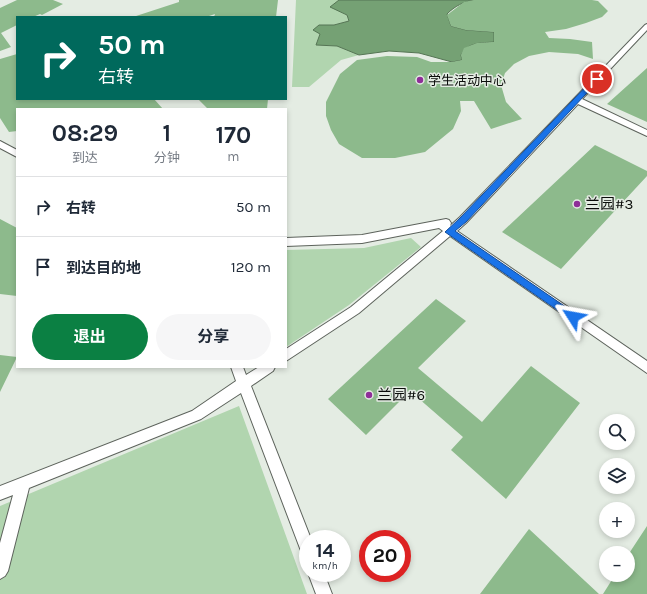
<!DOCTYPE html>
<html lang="zh">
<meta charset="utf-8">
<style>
body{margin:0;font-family:Karla,"Noto Sans SC",sans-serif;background:#f6f6f7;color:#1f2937;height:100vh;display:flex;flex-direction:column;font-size:15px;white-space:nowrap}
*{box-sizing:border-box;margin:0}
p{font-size:13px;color:#747a83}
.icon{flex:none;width:22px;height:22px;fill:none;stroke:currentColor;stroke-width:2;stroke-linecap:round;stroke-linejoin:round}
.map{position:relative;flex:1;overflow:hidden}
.side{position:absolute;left:16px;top:108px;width:271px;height:260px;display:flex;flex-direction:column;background:#fff;border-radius:0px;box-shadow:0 2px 6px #0003}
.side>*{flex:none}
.guide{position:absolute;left:16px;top:16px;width:271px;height:84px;border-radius:0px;box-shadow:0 2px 6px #0003;background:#00695c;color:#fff;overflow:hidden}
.tools{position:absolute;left:599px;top:414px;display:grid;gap:8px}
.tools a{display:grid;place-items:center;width:36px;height:36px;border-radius:50%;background:#fff;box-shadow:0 2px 6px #0003;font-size:20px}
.speed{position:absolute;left:299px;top:530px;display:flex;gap:8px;font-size:20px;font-weight:700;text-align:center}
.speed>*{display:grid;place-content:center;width:52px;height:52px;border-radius:50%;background:#fff;box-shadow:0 2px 6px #0003;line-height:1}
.speed small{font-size:10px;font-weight:400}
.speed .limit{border:6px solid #d22;background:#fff;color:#111}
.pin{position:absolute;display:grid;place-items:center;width:34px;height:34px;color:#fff;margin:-17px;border:2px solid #fff;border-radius:50%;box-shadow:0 1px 4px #0007}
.me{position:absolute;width:44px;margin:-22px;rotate:304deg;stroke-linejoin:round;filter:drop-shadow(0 0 3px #0008)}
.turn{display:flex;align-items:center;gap:14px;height:84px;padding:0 16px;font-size:18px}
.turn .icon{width:52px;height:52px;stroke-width:2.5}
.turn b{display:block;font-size:28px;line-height:34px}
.eta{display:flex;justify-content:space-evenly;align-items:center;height:68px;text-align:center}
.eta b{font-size:24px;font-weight:700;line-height:28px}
.cta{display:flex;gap:8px;margin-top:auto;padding:8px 16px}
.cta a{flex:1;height:46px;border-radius:24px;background:#0b8043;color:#fff;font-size:16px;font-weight:700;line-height:46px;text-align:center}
.cta a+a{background:#f6f6f7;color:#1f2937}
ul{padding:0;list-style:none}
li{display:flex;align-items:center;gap:12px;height:60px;padding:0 16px;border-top:1px solid #e0e1e3}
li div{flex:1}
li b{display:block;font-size:15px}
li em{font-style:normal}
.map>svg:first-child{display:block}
.green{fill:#b1d5af}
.water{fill:#75a174;stroke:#557554}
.building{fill:#8dba8c}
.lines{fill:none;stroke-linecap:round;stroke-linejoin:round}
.service-casing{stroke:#5d635c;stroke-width:2}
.service{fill:#fff;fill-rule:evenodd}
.route{fill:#1a73e8;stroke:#114b97}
.poi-dot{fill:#8e2f98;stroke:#e4ece3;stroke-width:1.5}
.labels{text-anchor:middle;stroke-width:3;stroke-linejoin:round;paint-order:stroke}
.far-poi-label{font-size:13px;fill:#0a0d0a;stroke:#e4ece3;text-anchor:start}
.poi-label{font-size:15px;fill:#0a0d0a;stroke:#e4ece3;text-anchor:start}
</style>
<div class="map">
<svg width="647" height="594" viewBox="0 0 647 594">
<rect width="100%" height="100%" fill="#e4ece3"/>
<path class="green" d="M296 0H339L331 7 347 15 349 21 334 25H318L320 34 316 45 337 46 359 55 341 60 309 87H292Z
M411 238 421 247 349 305 286 347V250L364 248Z
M239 406 307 594H0V506Z"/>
<path class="water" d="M339 0H474C463 2 455 6 447 14L451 26 466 30 494 32V42C481 43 468 42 461 55L462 60 452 62 419 53 389 51 359 55 337 46 316 45 320 34 313 30 319 25H334L349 21 347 15 330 7Z"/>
<path class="building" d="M17 0H53L63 4 42 15 40 14 33 17H17V25L1 33 11 47 0 51V8Z
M179 0H278L276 17H214L215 14 206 17H133L179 2Z
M474 0H592L598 1 608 11 602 17 586 23 566 29 545 32 549 38 570 39 592 42 593 59 578 54 549 52 529 56 514 64 505 73 501 85 506 102 522 119 491 129 474 101H460L461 111 453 129 425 152 395 158H362L339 144 331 130 326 116V102L340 74 357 60 387 56 417 57 431 62H452L462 60 461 55 464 48 477 43 494 42V32L466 30 451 26 447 15 464 2Z
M17 54V99H154L163 109H17V131L9 132 0 118V59Z
M647 68V122L607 104Z
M198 99H268L267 109H208Z
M595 145 647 171V176L561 269 502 232Z
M0 219 17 228V296L0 294Z
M436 299 466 321 418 368 482 422 531 366 580 403 506 499 451 450 463 437 410 391 366 435 328 399Z
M0 355 17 357 0 392Z
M647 526V594H603L615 575H628V555Z
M529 529 599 594H480Z"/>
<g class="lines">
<defs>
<path id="service" d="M647 24V30L582 99 647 130V136L578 104 466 223 457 231 647 361V373L450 236 359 313 286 361V349L351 307 443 231 439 228 362 243 286 246V238L362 235 446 219 449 220 451 223 450 226 460 217 645 25Z
M0 141 17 150V157L0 148Z
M231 367H243L246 375 259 367H275L273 371 251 386 311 539H308V558L303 556 301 551 241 393 201 419 29 488 8 571 5 576 0 579V543L13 495 0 500V486L192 411 236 381Z
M308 573H324L332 594H316Z"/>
</defs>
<use href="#service" class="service-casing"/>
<use href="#service" class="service"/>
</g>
<path class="route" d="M595 77 600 79 466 222 455 231 576 314 577 317 576 319 573 321 445 232 460 218Z"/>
<g class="poi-dot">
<circle cx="420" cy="80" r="4"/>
<circle cx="577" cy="204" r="4"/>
<circle cx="369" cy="395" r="4"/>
</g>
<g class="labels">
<g class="far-poi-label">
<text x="428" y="85">学生活动中心</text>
</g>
<g class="poi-label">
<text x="585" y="209">兰园#3</text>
<text x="377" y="400">兰园#6</text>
</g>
</g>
</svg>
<div class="tools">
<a><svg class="icon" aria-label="search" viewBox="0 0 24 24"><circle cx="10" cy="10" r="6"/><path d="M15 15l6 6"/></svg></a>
<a><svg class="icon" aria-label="layers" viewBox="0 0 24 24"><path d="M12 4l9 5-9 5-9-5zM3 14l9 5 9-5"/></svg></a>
<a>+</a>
<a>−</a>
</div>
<div class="speed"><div>14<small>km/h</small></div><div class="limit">20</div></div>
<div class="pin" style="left:597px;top:79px;background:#d93025"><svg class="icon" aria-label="arrive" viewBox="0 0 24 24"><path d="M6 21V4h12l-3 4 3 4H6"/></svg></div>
<svg class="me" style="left:573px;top:317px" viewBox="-20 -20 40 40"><path d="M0-17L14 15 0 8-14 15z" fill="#1a73e8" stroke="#fff" stroke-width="4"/></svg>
<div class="guide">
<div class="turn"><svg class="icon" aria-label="right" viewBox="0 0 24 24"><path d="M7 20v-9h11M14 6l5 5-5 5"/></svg><div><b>50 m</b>右转</div></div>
</div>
<section class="side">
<div class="eta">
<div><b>08:29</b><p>到达</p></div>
<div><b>1</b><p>分钟</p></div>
<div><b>170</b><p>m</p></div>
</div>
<ul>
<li><svg class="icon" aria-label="right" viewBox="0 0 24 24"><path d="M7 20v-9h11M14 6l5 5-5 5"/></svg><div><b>右转</b></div><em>50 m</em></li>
<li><svg class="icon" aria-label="arrive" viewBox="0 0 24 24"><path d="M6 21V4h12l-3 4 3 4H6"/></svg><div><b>到达目的地</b></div><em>120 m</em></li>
</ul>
<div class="cta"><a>退出</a><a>分享</a></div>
</section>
</div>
